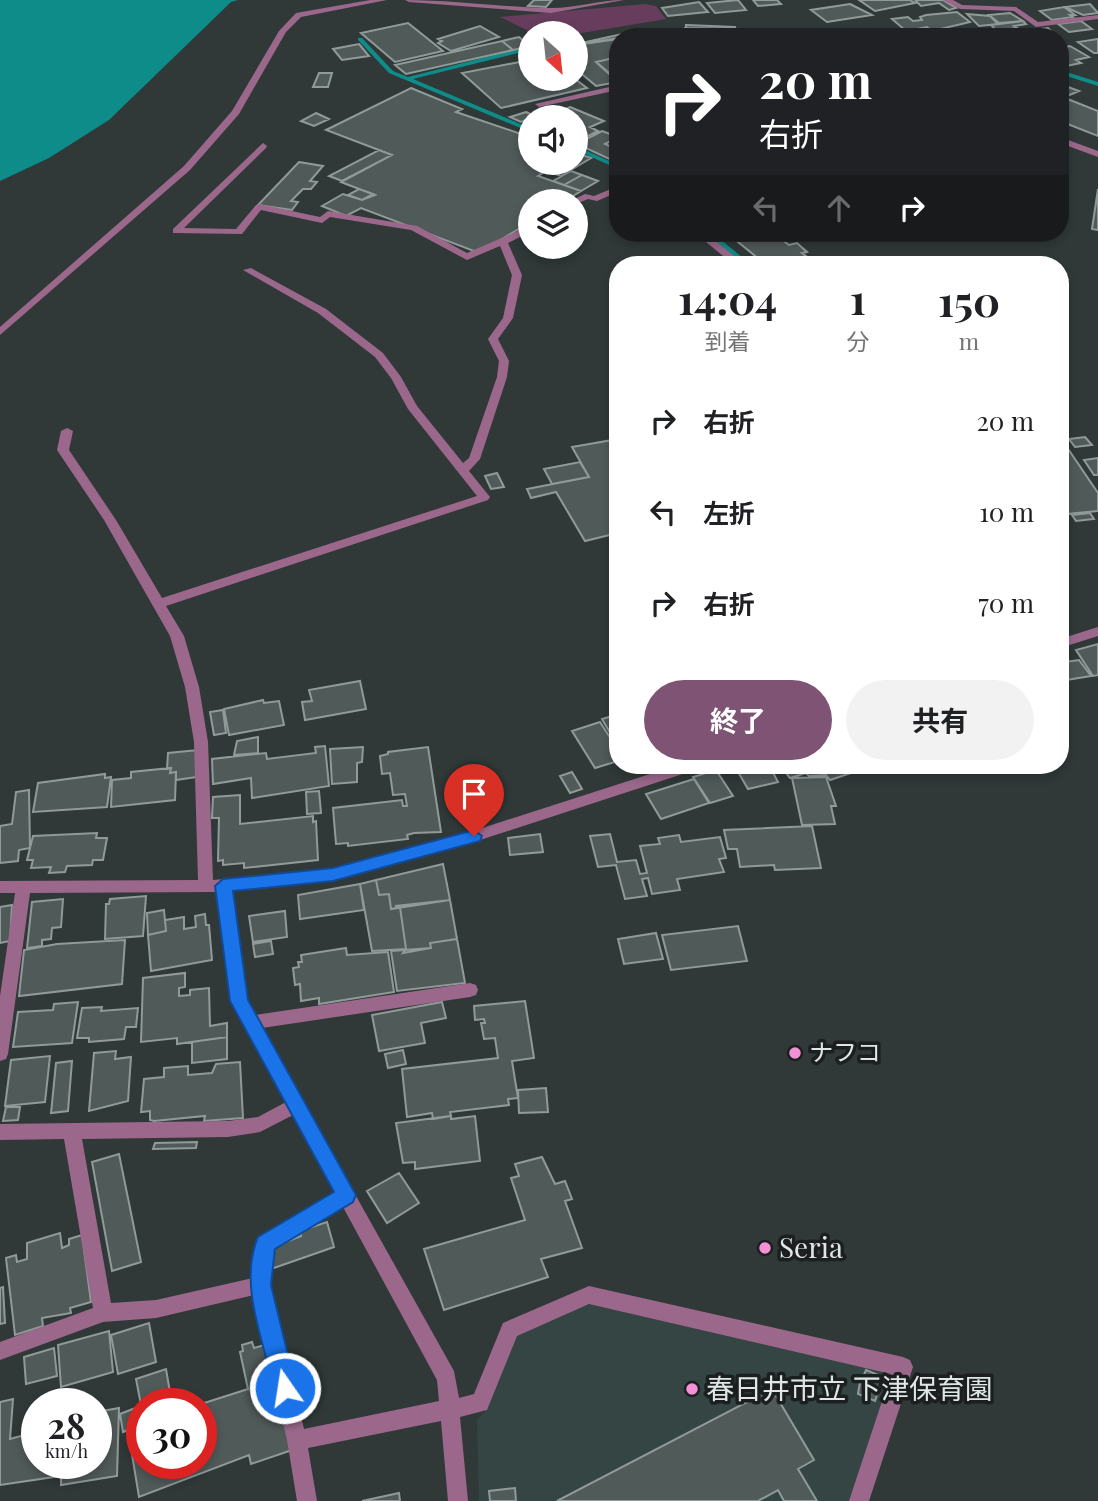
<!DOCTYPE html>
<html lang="ja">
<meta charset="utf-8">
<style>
body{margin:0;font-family:"Playfair Display","Noto Sans JP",serif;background:#f2f2f2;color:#202124;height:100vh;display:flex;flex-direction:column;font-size:26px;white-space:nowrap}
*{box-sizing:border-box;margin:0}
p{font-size:23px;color:#757577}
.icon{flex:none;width:38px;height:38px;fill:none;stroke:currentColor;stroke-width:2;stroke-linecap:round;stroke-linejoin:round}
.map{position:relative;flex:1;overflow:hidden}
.side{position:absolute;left:609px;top:256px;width:460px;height:518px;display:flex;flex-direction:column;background:#fff;border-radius:28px;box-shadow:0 4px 10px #0003}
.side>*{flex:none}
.top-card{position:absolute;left:609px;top:28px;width:460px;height:214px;border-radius:28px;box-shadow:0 4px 10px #0003;background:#202124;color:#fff;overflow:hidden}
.needle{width:46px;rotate:153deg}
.fabs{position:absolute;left:518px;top:21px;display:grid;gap:14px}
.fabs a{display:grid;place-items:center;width:70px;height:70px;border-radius:50%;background:#fff;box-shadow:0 4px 10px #0003;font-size:35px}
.speed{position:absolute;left:21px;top:1388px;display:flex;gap:14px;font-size:35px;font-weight:700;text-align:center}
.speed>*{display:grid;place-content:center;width:91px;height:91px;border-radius:50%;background:#fff;box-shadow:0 4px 10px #0003;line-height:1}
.speed small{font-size:18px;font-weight:400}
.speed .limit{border:10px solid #d22;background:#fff;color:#111}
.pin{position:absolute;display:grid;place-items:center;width:60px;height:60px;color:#fff;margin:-72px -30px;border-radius:50% 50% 50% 0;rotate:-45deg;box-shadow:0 0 7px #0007}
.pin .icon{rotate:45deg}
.me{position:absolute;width:77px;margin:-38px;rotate:347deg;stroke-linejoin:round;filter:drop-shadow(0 0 5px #0008)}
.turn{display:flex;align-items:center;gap:24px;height:147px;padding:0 35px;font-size:32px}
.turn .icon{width:91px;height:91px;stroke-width:2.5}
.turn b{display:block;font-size:49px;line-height:60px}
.lanes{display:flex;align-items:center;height:66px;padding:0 35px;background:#0003;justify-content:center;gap:35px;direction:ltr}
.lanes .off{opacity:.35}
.eta{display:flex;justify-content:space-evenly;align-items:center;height:119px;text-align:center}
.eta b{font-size:42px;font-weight:700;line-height:49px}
.primary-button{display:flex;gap:14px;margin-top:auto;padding:14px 35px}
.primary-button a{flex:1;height:80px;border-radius:42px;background:#7f5374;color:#fff;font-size:28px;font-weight:700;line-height:80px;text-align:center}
.primary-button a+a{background:#f2f2f2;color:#202124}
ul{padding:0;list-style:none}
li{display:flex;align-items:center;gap:21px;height:91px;padding:0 35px}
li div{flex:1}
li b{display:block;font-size:26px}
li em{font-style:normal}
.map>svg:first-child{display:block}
.built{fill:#344544}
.green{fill:#683c5c}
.water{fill:#0d8c89}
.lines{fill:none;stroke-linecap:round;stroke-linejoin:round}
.stream{fill:#0d8c89;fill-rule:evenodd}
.building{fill:#505a59;stroke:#8f9a99;stroke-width:2}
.minor{fill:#9b688b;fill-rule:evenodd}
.route{fill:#1a73e8;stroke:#114b97;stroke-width:2}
.poi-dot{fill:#f391d6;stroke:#1b1f1f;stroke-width:2.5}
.labels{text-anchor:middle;stroke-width:7;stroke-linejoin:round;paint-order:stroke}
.poi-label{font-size:24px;fill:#e0e6e6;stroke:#1b1f1f;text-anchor:start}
.near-poi-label{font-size:28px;fill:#e0e6e6;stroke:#1b1f1f;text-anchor:start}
</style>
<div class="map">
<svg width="1098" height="1501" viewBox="0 0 1098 1501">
<rect width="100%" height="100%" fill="#303938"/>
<path class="built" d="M590 1304 895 1370 853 1501H479L477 1420 488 1408 514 1334Z"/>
<path class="green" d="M645 4 656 6 666 19 576 34 533 33 500 17Z"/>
<path class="water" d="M0 0H238L231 2 109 120 49 158 0 181Z"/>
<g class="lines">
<path class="stream" d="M358 38H362L393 71 408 77 530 46V50L413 79 530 128V132L389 73 358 40Z
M1060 70 1098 82V86L1060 74Z
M576 146 618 165V169L576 150Z
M706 233H713L750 264H743Z"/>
</g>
<path class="building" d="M534 0H552L546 7 528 6Z
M738 0 746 10 715 13 707 3Z
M753 0H777L781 4 758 6Z
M859 0H910L915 3 875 11Z
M915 0H943L956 8 949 10 939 3 921 6Z
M699 2 708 12 668 16 662 8Z
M850 4 872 15 827 22 811 10Z
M1090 4 1098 13 1083 15 1065 7Z
M1064 7 1075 15H1070L1073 17 1052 20 1040 11Z
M957 12 970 22 932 31 927 27 906 31 892 19 908 17 913 21 922 20 920 17 926 15Z
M1010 13 1023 21 999 23 989 15Z
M967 14 990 16 998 24 979 26Z
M1023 21 1026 24 1014 26 1017 28 997 31 991 25Z
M1081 21 1092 29 1069 32 1058 24Z
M408 23 443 51 395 62 361 33Z
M686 25 735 27V29L686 28Z
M480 26 499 37 451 51 438 43 442 41 438 39Z
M685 28 742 29 744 33 758 30 827 35 685 37Z
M1048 28 1057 37H1025L1019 32Z
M650 29H685V37L623 34Z
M622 34 625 37 576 45 577 44Z
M519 37 530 46 513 50 502 41Z
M618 39V57L596 62 618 82 596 86 576 69V45Z
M1098 39V53H1094L1078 42Z
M502 41 513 50 406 74 395 65Z
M359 44 369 56 342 60 333 49Z
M1070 46 1089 57 1076 60 1081 63 1061 67 1060 48Z
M618 57V66L611 67 618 73V80L596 62Z
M530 60V79H575L587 88 501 108 462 73Z
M319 73H332L328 87H313Z
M1060 84 1079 91 1060 99Z
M411 88 462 109 456 112 530 137V163H576V153L591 158 561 176 546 171 538 176 581 191 565 201H530V222L479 253 361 208 346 216 322 206 343 194 362 200 375 195 341 182 392 155 326 130Z
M1065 98 1098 111V136L1060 121V100Z
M570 107 604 121 590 127 598 131 576 142V117H532L549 109 558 113Z
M526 112 535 116 521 122 510 117Z
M316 113 329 119 314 126 301 121Z
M602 131 618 137 605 144 618 150V163L577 144Z
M379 150 392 155 342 181 329 176Z
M299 162 323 166 310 181 317 182 311 189H303L291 201 298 202 292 210 258 205Z
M571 171 582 175 564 185 553 181Z
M582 175 598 181 581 191 564 185Z
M359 189 373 194 362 200 348 195Z
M1098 189V230L1092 229Z
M727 233H773L789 245 797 243 807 252 802 253 816 264H825H765Z
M1060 437 1098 493V511L1066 514 1060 512Z
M1085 437 1092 445 1075 447 1069 439Z
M618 439V533L585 541 556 492 531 498 527 489 589 477 572 447Z
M1098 458V475H1094L1084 460Z
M580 462 589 477 552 484 544 469Z
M497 473 504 487 491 489 485 476Z
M1090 513 1094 519 1076 521 1072 515Z
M1098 644V675L1093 676 1076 650Z
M1060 659 1065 662 1079 660 1091 676 1060 681Z
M360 681 366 709 305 720 302 702 312 701 309 690Z
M263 700 264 703 279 701 284 725 229 735 224 709Z
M223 710 226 733 214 735 210 712Z
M618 714V746L602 719Z
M600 722 618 750V761L595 768 572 731Z
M258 737V753L234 755 237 741Z
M325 746 329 786 252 798 251 778 213 784 212 759 266 753 267 759 316 753 315 747Z
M363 747 362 762 357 763V782L332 784 330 749Z
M428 747 441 832 414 833 407 835 408 839 348 846V843L336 844 333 808 402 800 403 806H407L405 794 393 795 390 773 382 774 380 756 388 754V752Z
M198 750 197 777 176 780V772L170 773 171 768 167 769 168 753Z
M734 765H769L778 782 748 789Z
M780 765H849L854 772 830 780 826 775 809 776 806 773 790 778Z
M171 768 170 773 176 772 175 800 111 807 112 780 131 778V772Z
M716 770 733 796 710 803 693 777Z
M572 772 582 789 570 793 560 776Z
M105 774V778L111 777 107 807 33 812 38 783Z
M826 777 836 806H831L835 824 802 825 792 778Z
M694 779 709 803 661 819 646 794Z
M29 790 30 848 19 850 18 861 0 863V826L12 824 16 792Z
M319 791 321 813 307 814 306 792Z
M240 795V824L313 816V822L316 821 318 860 244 868V863L223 865V860L218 861 219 818H212L213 797Z
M812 826 821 868 775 870 774 865 740 867 737 849H728L724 830Z
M97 833 96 838H107L103 860H93L92 865 67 866 65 872 49 873 51 867 31 868 33 860H27L33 836Z
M540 834 543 852 510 855 508 838Z
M610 834 617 862 636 860 640 874 647 873 640 846 660 844 658 838 679 835 681 842 720 837 726 858 719 859 724 872 677 879 680 890 652 894 648 878 642 879 647 896 625 899 616 865 598 867 590 836Z
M443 864 450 900 391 909 389 894 379 895 376 880Z
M376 880 379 895 389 894 391 909 400 907 406 949 372 951 360 884Z
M360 884 364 910 300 919 298 895Z
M146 896 143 936 105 939 106 904H109L110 899Z
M63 899 61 927 52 928 51 939 42 940V946L27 948 32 902Z
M450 900 457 939 430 943 431 948 403 953 406 949 400 907 395 906Z
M12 905 10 941 0 943V907Z
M164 910 166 931 148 935 147 913Z
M285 911 287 937 253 942 249 916Z
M205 914 206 925H209L212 960 151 971 148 935 166 931 165 920 184 917V929L196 927 195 916Z
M738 926 747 961 671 970 662 935Z
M656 933 663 959 624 964 618 939Z
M457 939 465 983 397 991 391 951 431 948 430 943Z
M125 940 122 984 19 996 24 950 57 944Z
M271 941 273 954 255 957 253 944Z
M346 948 347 955 388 952 394 992 319 1004V998L301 1001 300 984 295 985 293 968 299 967 298 962H302L301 955Z
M185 973V987L179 988V996L190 995V990L209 988 210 1026 227 1023V1037L177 1044V1038L141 1042 143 978Z
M525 1001 534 1058 512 1061 518 1098 508 1099 509 1105 450 1112 451 1116 433 1119 432 1113 407 1117 402 1069 498 1058 495 1038 484 1039 481 1023H485L484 1019 475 1020 474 1006Z
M78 1002 72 1043 13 1047 18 1012 53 1010 54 1004Z
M442 1002 446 1018 421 1023 425 1043 379 1051 372 1015Z
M102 1007 101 1011 138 1008 136 1027H126L124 1039 89 1042V1038H77L82 1008Z
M227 1037V1059L192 1063V1042Z
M403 1050 406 1064 388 1068 385 1054Z
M116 1051 115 1059 131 1057 128 1101 89 1111 94 1053Z
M50 1056 45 1102 5 1106 11 1060Z
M72 1061 68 1111 51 1113 56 1063Z
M240 1062 243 1118 204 1121 205 1116 154 1121 150 1120V1111L141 1112 144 1079 164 1077V1068L188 1066V1075L212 1073 216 1064Z
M546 1088 548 1112 519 1113 518 1090Z
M6 1107H20L18 1120 3 1121Z
M451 1116V1119L475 1116 480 1161 415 1169V1162L403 1163 396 1123Z
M197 1142 196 1148 153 1149 155 1143Z
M119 1154 141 1262 112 1271 92 1162Z
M542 1157 555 1184 565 1181 572 1199 565 1201 582 1248 541 1259 548 1277 444 1310 424 1249 525 1220 511 1178 519 1176 515 1164Z
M399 1173 419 1203 387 1223 367 1191Z
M327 1222 334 1247 271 1269 275 1246 301 1236 300 1231Z
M60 1233 62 1248 69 1245V1239L82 1235 91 1302 70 1308 71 1313 42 1318 43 1326 15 1335 6 1258 16 1255 17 1262 27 1259V1243Z
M3 1287 5 1323 0 1324V1288Z
M149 1323 156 1362 118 1374 111 1335Z
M109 1331 113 1372 61 1387 58 1345Z
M252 1342 254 1348 268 1344 292 1450 251 1464 249 1455 139 1497 128 1430 123 1432 120 1414 138 1407 142 1463H201V1404L248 1389 240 1352 243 1351 242 1345Z
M54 1348 57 1376 26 1384 24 1357Z
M166 1369 172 1404H142V1410L136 1379Z
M866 1370 883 1377 875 1401 858 1394 861 1376 863 1377Z
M772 1389 814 1460 798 1469 817 1501H784L778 1490 758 1501H557Z
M13 1399 10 1439 32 1433 33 1417 37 1416V1463H96V1412L119 1408 117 1476 61 1485V1476L0 1485V1402Z
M515 1488 516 1501H490L489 1491Z
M399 1493 400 1501H362Z"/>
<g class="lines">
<path class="minor" d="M370 0H387L301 17 286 32 239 114 190 170 0 335V327L184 166 232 111 279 31 296 13Z
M405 0C453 0 500 7 548 8 573 9 598 0 624 0L551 13 409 2Z
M943 0H953L962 5 1016 7 1038 22 1098 15V19L1036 27 1014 11 960 9Z
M618 85V90L539 107 535 104Z
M1060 137 1098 151V157L1060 143Z
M263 143 267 146 266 148 184 228 236 229 256 205 259 204 320 217 328 211 417 226 467 253 527 227 530 226V232L508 243 522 275 513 318 498 339 509 361 507 377 480 459 469 471 490 497 488 500 166 606 184 636 199 687 208 742 213 880 333 869 473 831 678 765H700L698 769 474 842 333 881 231 891 247 1000 255 1015 470 983 476 985 478 990 476 995 470 997 262 1028 454 1371 459 1398 474 1394 503 1323 589 1286 903 1357 910 1360 913 1367 869 1501H849L891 1374 589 1304 517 1336 487 1410 460 1417 468 1501H448L441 1421 308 1448 317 1501H297L287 1440 254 1295 156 1318 103 1322 0 1360V1342L93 1308 64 1139 0 1140V1124L228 1121 258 1117 286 1102 231 1001 216 892 30 893 8 1054 6 1059 0 1061V996L15 893H0V881L198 880 194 742 185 687 170 636 104 520 57 450 61 431 67 428 73 431 69 450 116 520 162 598 477 496 408 409 391 378 375 357 318 313 243 270 251 268 326 309 383 353 401 377 417 406 463 463 469 458 497 377 499 361 488 339 503 318 512 275 500 246 467 260 411 230 330 217 322 223 261 210 242 234 173 233V229ZM293 1115 335 1192 260 1238 253 1278 156 1300 111 1303 82 1139 228 1137 260 1132ZM343 1207 437 1380 439 1401 304 1429 270 1285 275 1249Z
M618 186V192L597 201 588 199 576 204V201H570L585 194 594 196Z
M695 233H706L744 264H733Z
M1098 627V636L1060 648V639Z"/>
</g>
<path class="route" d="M474 830 482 836 480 841 333 881 233 891 248 1000 356 1195 353 1202 275 1249 271 1285 296 1388 293 1396 285 1400 277 1396 274 1388C264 1343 238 1283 258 1237L334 1192 230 1001 215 886 223 879 333 868Z"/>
<g class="poi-dot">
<circle cx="795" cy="1053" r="7"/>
<circle cx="765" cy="1248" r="7"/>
<circle cx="692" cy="1389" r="7"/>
</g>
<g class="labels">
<g class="poi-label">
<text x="809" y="1061">ナフコ</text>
</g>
<g class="near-poi-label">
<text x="779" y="1258">Seria</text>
<text x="706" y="1399">春日井市立 下津保育園</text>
</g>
</g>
</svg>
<div class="fabs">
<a><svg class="needle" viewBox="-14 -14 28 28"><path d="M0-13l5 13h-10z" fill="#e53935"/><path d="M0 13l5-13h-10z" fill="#757577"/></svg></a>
<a><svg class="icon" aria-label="sound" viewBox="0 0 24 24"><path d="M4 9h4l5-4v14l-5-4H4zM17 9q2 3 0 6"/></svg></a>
<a><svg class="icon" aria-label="layers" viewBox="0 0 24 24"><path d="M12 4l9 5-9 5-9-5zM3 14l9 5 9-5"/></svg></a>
</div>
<div class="speed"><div>28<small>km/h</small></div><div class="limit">30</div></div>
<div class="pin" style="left:474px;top:836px;background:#d93025"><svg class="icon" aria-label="arrive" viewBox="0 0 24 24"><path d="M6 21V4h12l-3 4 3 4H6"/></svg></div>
<svg class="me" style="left:285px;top:1388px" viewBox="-20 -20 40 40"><circle r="17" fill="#1a73e8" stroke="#fff" stroke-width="3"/><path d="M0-11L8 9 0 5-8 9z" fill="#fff"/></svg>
<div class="top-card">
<div class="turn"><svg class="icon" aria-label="right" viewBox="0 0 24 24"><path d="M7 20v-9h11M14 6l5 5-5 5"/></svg><div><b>20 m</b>右折</div></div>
<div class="lanes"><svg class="icon off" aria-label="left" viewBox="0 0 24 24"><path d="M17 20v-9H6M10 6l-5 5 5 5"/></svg><svg class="icon off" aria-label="ahead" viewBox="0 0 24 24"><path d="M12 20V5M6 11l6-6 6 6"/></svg><svg class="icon" aria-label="right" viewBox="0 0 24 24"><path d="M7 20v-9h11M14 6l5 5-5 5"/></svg></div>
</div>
<section class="side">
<div class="eta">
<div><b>14:04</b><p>到着</p></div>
<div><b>1</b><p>分</p></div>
<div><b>150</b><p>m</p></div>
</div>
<ul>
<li><svg class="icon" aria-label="right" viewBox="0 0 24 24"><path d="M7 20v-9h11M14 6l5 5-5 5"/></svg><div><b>右折</b></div><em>20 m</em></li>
<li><svg class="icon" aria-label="left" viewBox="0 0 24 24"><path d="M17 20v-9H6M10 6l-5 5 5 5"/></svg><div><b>左折</b></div><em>10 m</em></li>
<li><svg class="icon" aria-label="right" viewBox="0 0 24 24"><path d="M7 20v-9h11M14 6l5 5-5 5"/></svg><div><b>右折</b></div><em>70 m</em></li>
</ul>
<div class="primary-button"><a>終了</a><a>共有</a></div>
</section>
</div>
